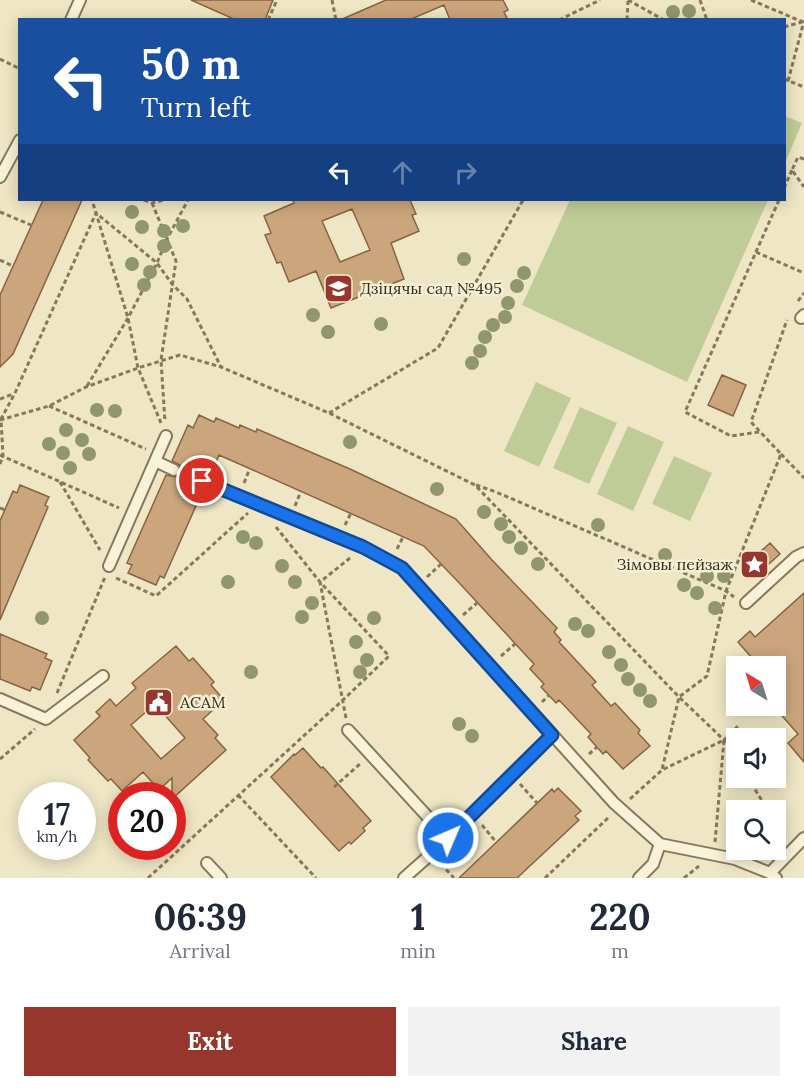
<!DOCTYPE html>
<meta charset="utf-8">
<style>
body{margin:0;font-family:Lora,serif;background:#f2f2f3;color:#1f2937;height:100vh;display:flex;flex-direction:column;font-size:22px;white-space:nowrap}
*{box-sizing:border-box;margin:0}
p{font-size:20px;color:#747a83}
.icon{flex:none;width:33px;height:33px;fill:none;stroke:currentColor;stroke-width:2;stroke-linecap:round;stroke-linejoin:round}
.map{position:relative;height:878px;overflow:hidden}
.details{display:flex;flex-direction:column;background:#fff;flex:1}
.details>*{flex:none}
.banner{position:absolute;left:18px;top:18px;width:768px;height:183px;border-radius:0px;box-shadow:0 3px 15px #0003;background:#1a4fa0;color:#fff;overflow:hidden}
.needle{width:39px;rotate:322deg}
.tools{position:absolute;left:726px;top:656px;display:grid;gap:12px}
.tools a{display:grid;place-items:center;width:60px;height:60px;border-radius:0px;background:#fff;box-shadow:0 3px 15px #0003;font-size:30px}
.speed{position:absolute;left:18px;top:782px;display:flex;gap:12px;font-size:30px;font-weight:700;text-align:center}
.speed>*{display:grid;place-content:center;width:78px;height:78px;border-radius:50%;background:#fff;box-shadow:0 3px 15px #0003;line-height:1}
.speed small{font-size:15px;font-weight:400}
.speed .limit{border:9px solid #d22;background:#fff;color:#111}
.pin{position:absolute;display:grid;place-items:center;width:51px;height:51px;color:#fff;margin:-26px;border:3px solid #fff;border-radius:50%;box-shadow:0 2px 6px #0007}
.me{position:absolute;width:66px;margin:-33px;rotate:45deg;stroke-linejoin:round;filter:drop-shadow(0 0 4px #0008)}
.turn{display:flex;align-items:center;gap:21px;height:126px;padding:0 24px;font-size:27px}
.turn .icon{width:78px;height:78px;stroke-width:2.5}
.turn b{display:block;font-size:42px;line-height:51px}
.lanes{display:flex;align-items:center;height:57px;padding:0 24px;background:#0003;justify-content:center;gap:30px;direction:ltr}
.lanes .off{opacity:.35}
.eta{display:flex;justify-content:space-evenly;align-items:center;height:102px;text-align:center}
.eta b{font-size:36px;font-weight:700;line-height:42px}
.primary-button{display:flex;gap:12px;margin-top:auto;padding:12px 24px}
.primary-button a{flex:1;height:69px;border-radius:0px;background:#96362c;color:#fff;font-size:24px;font-weight:700;line-height:69px;text-align:center}
.primary-button a+a{background:#f2f2f3;color:#1f2937}
.map>svg:first-child{display:block}
.green{fill:#c0cc98}
.building{fill:#cba57b;stroke:#876441;stroke-width:1.5;fill-rule:evenodd}
.lines{fill:none;stroke-linecap:round;stroke-linejoin:round}
.service-casing{stroke:#88785b;stroke-width:14}
.path{stroke:#88785b;stroke-width:3;stroke-dasharray:4.5 3;stroke-linecap:butt}
.service{stroke:#f8f2d8;stroke-width:10}
.tree{fill:#90966d}
.route-casing{stroke:#114b97;stroke-width:15}
.route{stroke:#1a73e8;stroke-width:10}
.labels{text-anchor:middle;stroke-width:5;stroke-linejoin:round;paint-order:stroke}
.poi-label{font-size:16px;fill:#382e1f;stroke:#f5efd4;text-anchor:start}
</style>
<div class="map">
<svg width="804" height="878" viewBox="0 0 804 878">
<rect width="100%" height="100%" fill="#eee6c4"/>
<path class="green" d="M785 116 802 123 785 163Z
M570 200H768L687 382 522 305Z
M536 382 571 398 539 467 504 451Z
M580 407 617 423 589 484 553 468Z
M628 426 664 442 633 511 597 494Z
M674 456 712 473 690 521 652 504Z"/>
<path class="building" d="M191 0H273L265 20H236Z
M386 0H503L508 10 504 12 508 20H450L444 5 409 20H340Z
M43 200H82L13 354 0 367V295Z
M293 200H410L416 214 412 215 419 231 391 243 404 279 331 308 316 271 289 282 281 262 277 263 265 235 271 233 264 216 294 203ZM352 209 370 250 340 262 322 221Z
M722 375 746 385 733 416 708 405Z
M199 415 214 422 216 418 239 428 240 425 256 432 257 429 350 469 456 519 492 560 557 628 554 632 561 640 559 642 596 682 592 685 611 706 615 703 640 730 638 733 650 746 623 769 606 751 603 754 588 737 591 734 559 700 556 703 541 687 544 684 530 669 534 664 463 587 424 546 219 455 210 476 202 474 195 478 196 485 203 490 164 578 160 576 156 585 128 573 132 565 127 563 166 475 175 477 181 473 180 465 172 461 188 425 193 428Z
M20 485 49 497 45 505 48 507 0 620V521L13 491 17 493Z
M770 543 780 554 761 571 751 560Z
M804 593V762L788 743 798 734 776 709V666H759L738 642 750 631 755 637Z
M0 634 47 654 45 658 52 661 40 690 32 687 30 691 0 679Z
M176 646 189 661 193 658 214 682 211 685 224 700 203 719 218 735 215 738 226 750 172 799V778L159 790 143 772 122 791 111 779 108 781 88 760 90 758 74 740 100 716 96 712 110 699 116 706 136 688 132 683ZM155 704 185 738 161 759 131 725Z
M303 748 321 768 323 767 371 821 363 828 365 831 351 844 349 842 339 851 271 777 294 754 295 755Z
M558 788 581 811 575 816 579 820 517 878H459L552 789 554 792Z"/>
<g class="lines">
<defs>
<path id="service" d="M71 20 80 0
M0 177 20 140
M801 318 804 315
M155 461 174 470
M202 481 363 547 402 568 614 803 660 844 735 859 770 873 776 878
M109 566 166 436
M746 603 796 557 804 553
M0 699 46 719 103 676
M348 730 448 839
M207 863 221 878
M770 873 804 838
M404 878 448 839 552 735
M639 878 653 864 660 844"/>
</defs>
<use href="#service" class="service-casing"/>
<path class="path" d="M332 0 336 20
M628 0 664 20
M700 0 707 20
M751 0 803 22 804 24
M268 20 277 0
M559 20 600 0
M627 20 628 1
M784 27 802 22
M0 59 20 69
M784 79 804 87
M788 81 804 21
M804 159 798 157 792 170 804 187
M784 188 792 170
M144 200 152 203 164 200
M152 203 176 261 161 360 165 422
M0 212 31 225
M756 252 804 273
M0 260 13 266
M798 301 804 293
M87 386 128 318 157 263 167 239 188 200
M0 399 13 394
M49 406 146 449
M329 413 438 348 523 200
M0 420 49 406 86 387 138 368 180 355 221 367 329 413 475 485 679 697 724 740 736 760
M161 423 138 368 128 318 96 213 157 263 172 284 187 299 221 367
M759 432 731 436 685 412 779 200
M781 454 804 478
M0 455 119 508
M0 464 3 456 1 419 15 393 96 213 92 200
M60 482 100 550
M244 483 250 468
M476 485 496 492 726 591 734 597
M295 506 301 491
M0 508 5 510
M345 525 351 513
M397 549 403 537
M427 577 441 564
M116 578 156 596 248 513
M463 615 477 603
M501 656 515 644
M57 693 105 577
M542 702 549 695
M346 718 320 582 350 558
M724 740 740 724
M589 754 597 747
M0 759 35 729
M747 777 768 810
M520 784 537 803
M334 787 362 762
M238 795 316 878
M630 799 662 770
M776 823 785 839
M482 825 496 842
M715 842 724 740 662 770 679 697 707 676 726 591 781 454 751 422 787 320
M441 864 454 878
M148 878 343 700 389 656 320 582 276 527
M545 878 609 817
M684 878 699 866"/>
<use href="#service" class="service"/>
</g>
<g class="tree">
<circle cx="689" cy="11" r="7"/>
<circle cx="673" cy="12" r="7"/>
<circle cx="132" cy="212" r="7"/>
<circle cx="183" cy="226" r="7"/>
<circle cx="142" cy="227" r="7"/>
<circle cx="164" cy="231" r="7"/>
<circle cx="164" cy="246" r="7"/>
<circle cx="464" cy="259" r="7"/>
<circle cx="132" cy="264" r="7"/>
<circle cx="150" cy="272" r="7"/>
<circle cx="524" cy="273" r="7"/>
<circle cx="144" cy="285" r="7"/>
<circle cx="517" cy="286" r="7"/>
<circle cx="508" cy="303" r="7"/>
<circle cx="313" cy="315" r="7"/>
<circle cx="505" cy="317" r="7"/>
<circle cx="381" cy="324" r="7"/>
<circle cx="493" cy="325" r="7"/>
<circle cx="328" cy="332" r="7"/>
<circle cx="485" cy="337" r="7"/>
<circle cx="480" cy="351" r="7"/>
<circle cx="472" cy="363" r="7"/>
<circle cx="97" cy="410" r="7"/>
<circle cx="115" cy="411" r="7"/>
<circle cx="66" cy="430" r="7"/>
<circle cx="82" cy="440" r="7"/>
<circle cx="350" cy="442" r="7"/>
<circle cx="49" cy="444" r="7"/>
<circle cx="63" cy="453" r="7"/>
<circle cx="89" cy="454" r="7"/>
<circle cx="70" cy="468" r="7"/>
<circle cx="437" cy="489" r="7"/>
<circle cx="484" cy="512" r="7"/>
<circle cx="501" cy="524" r="7"/>
<circle cx="598" cy="525" r="7"/>
<circle cx="243" cy="537" r="7"/>
<circle cx="509" cy="537" r="7"/>
<circle cx="256" cy="543" r="7"/>
<circle cx="521" cy="548" r="7"/>
<circle cx="665" cy="555" r="7"/>
<circle cx="538" cy="564" r="7"/>
<circle cx="282" cy="566" r="7"/>
<circle cx="707" cy="576" r="7"/>
<circle cx="724" cy="576" r="7"/>
<circle cx="228" cy="582" r="7"/>
<circle cx="295" cy="582" r="7"/>
<circle cx="684" cy="585" r="7"/>
<circle cx="697" cy="593" r="7"/>
<circle cx="312" cy="603" r="7"/>
<circle cx="715" cy="608" r="7"/>
<circle cx="302" cy="617" r="7"/>
<circle cx="42" cy="618" r="7"/>
<circle cx="374" cy="618" r="7"/>
<circle cx="575" cy="624" r="7"/>
<circle cx="588" cy="631" r="7"/>
<circle cx="356" cy="642" r="7"/>
<circle cx="609" cy="652" r="7"/>
<circle cx="367" cy="660" r="7"/>
<circle cx="621" cy="665" r="7"/>
<circle cx="251" cy="672" r="7"/>
<circle cx="360" cy="672" r="7"/>
<circle cx="628" cy="679" r="7"/>
<circle cx="640" cy="690" r="7"/>
<circle cx="650" cy="701" r="7"/>
<circle cx="459" cy="724" r="7"/>
<circle cx="472" cy="736" r="7"/>
</g>
<g class="lines">
<defs>
<path id="route" d="M202 481 363 547 402 568 552 735 448 838"/>
</defs>
<use href="#route" class="route-casing"/>
<use href="#route" class="route"/>
</g>
<defs>
<symbol id="school-square" viewBox="-11 -11 22 22"><rect x="-9" y="-9" width="18" height="18" rx="4" fill="#96362c" stroke="#f5efd4"/><path d="M0-5L7-2L0 1L-7-2ZM-4 1L0 2.5L4 1V4Q0 6-4 4Z" fill="#fff"/></symbol>
<symbol id="sight-square" viewBox="-11 -11 22 22"><rect x="-9" y="-9" width="18" height="18" rx="4" fill="#96362c" stroke="#f5efd4"/><path d="M0-6L1.8-2.2L6-1.7L2.9 1.2L3.7 5.4L0 3.3L-3.7 5.4L-2.9 1.2L-6-1.7L-1.8-2.2Z" fill="#fff"/></symbol>
<symbol id="civic-square" viewBox="-11 -11 22 22"><rect x="-9" y="-9" width="18" height="18" rx="4" fill="#96362c" stroke="#f5efd4"/><path d="M-.6-6.5H3V-4.5H.6V-3L4-1V1h2V6H-6V1h2V-1L-.6-3ZM-1.2 2.5V6h2.4V2.5Z" fill="#fff"/></symbol>
</defs>
<g fill-rule="evenodd">
<use href="#school-square" x="322" y="272" width="33" height="33"/>
<use href="#sight-square" x="738" y="548" width="33" height="33"/>
<use href="#civic-square" x="142" y="686" width="33" height="33"/>
</g>
<g class="labels">
<g class="poi-label">
<text x="360" y="294">Дзіцячы сад №495</text>
<text x="733" y="570" text-anchor="end">Зімовы пейзаж</text>
<text x="180" y="708">АСАМ</text>
</g>
</g>
</svg>
<div class="tools">
<a><svg class="needle" viewBox="-14 -14 28 28"><path d="M0-13l5 13h-10z" fill="#e53935"/><path d="M0 13l5-13h-10z" fill="#747a83"/></svg></a>
<a><svg class="icon" aria-label="sound" viewBox="0 0 24 24"><path d="M4 9h4l5-4v14l-5-4H4zM17 9q2 3 0 6"/></svg></a>
<a><svg class="icon" aria-label="search" viewBox="0 0 24 24"><circle cx="10" cy="10" r="6"/><path d="M15 15l6 6"/></svg></a>
</div>
<div class="speed"><div>17<small>km/h</small></div><div class="limit">20</div></div>
<div class="pin" style="left:202px;top:481px;background:#d93025"><svg class="icon" aria-label="arrive" viewBox="0 0 24 24"><path d="M6 21V4h12l-3 4 3 4H6"/></svg></div>
<svg class="me" style="left:448px;top:838px" viewBox="-20 -20 40 40"><circle r="17" fill="#1a73e8" stroke="#fff" stroke-width="3"/><path d="M0-11L8 9 0 5-8 9z" fill="#fff"/></svg>
<div class="banner">
<div class="turn"><svg class="icon" aria-label="left" viewBox="0 0 24 24"><path d="M17 20v-9H6M10 6l-5 5 5 5"/></svg><div><b>50 m</b>Turn left</div></div>
<div class="lanes"><svg class="icon" aria-label="left" viewBox="0 0 24 24"><path d="M17 20v-9H6M10 6l-5 5 5 5"/></svg><svg class="icon off" aria-label="ahead" viewBox="0 0 24 24"><path d="M12 20V5M6 11l6-6 6 6"/></svg><svg class="icon off" aria-label="right" viewBox="0 0 24 24"><path d="M7 20v-9h11M14 6l5 5-5 5"/></svg></div>
</div>
</div>
<section class="details">
<div class="eta">
<div><b>06:39</b><p>Arrival</p></div>
<div><b>1</b><p>min</p></div>
<div><b>220</b><p>m</p></div>
</div>
<div class="primary-button"><a>Exit</a><a>Share</a></div>
</section>
